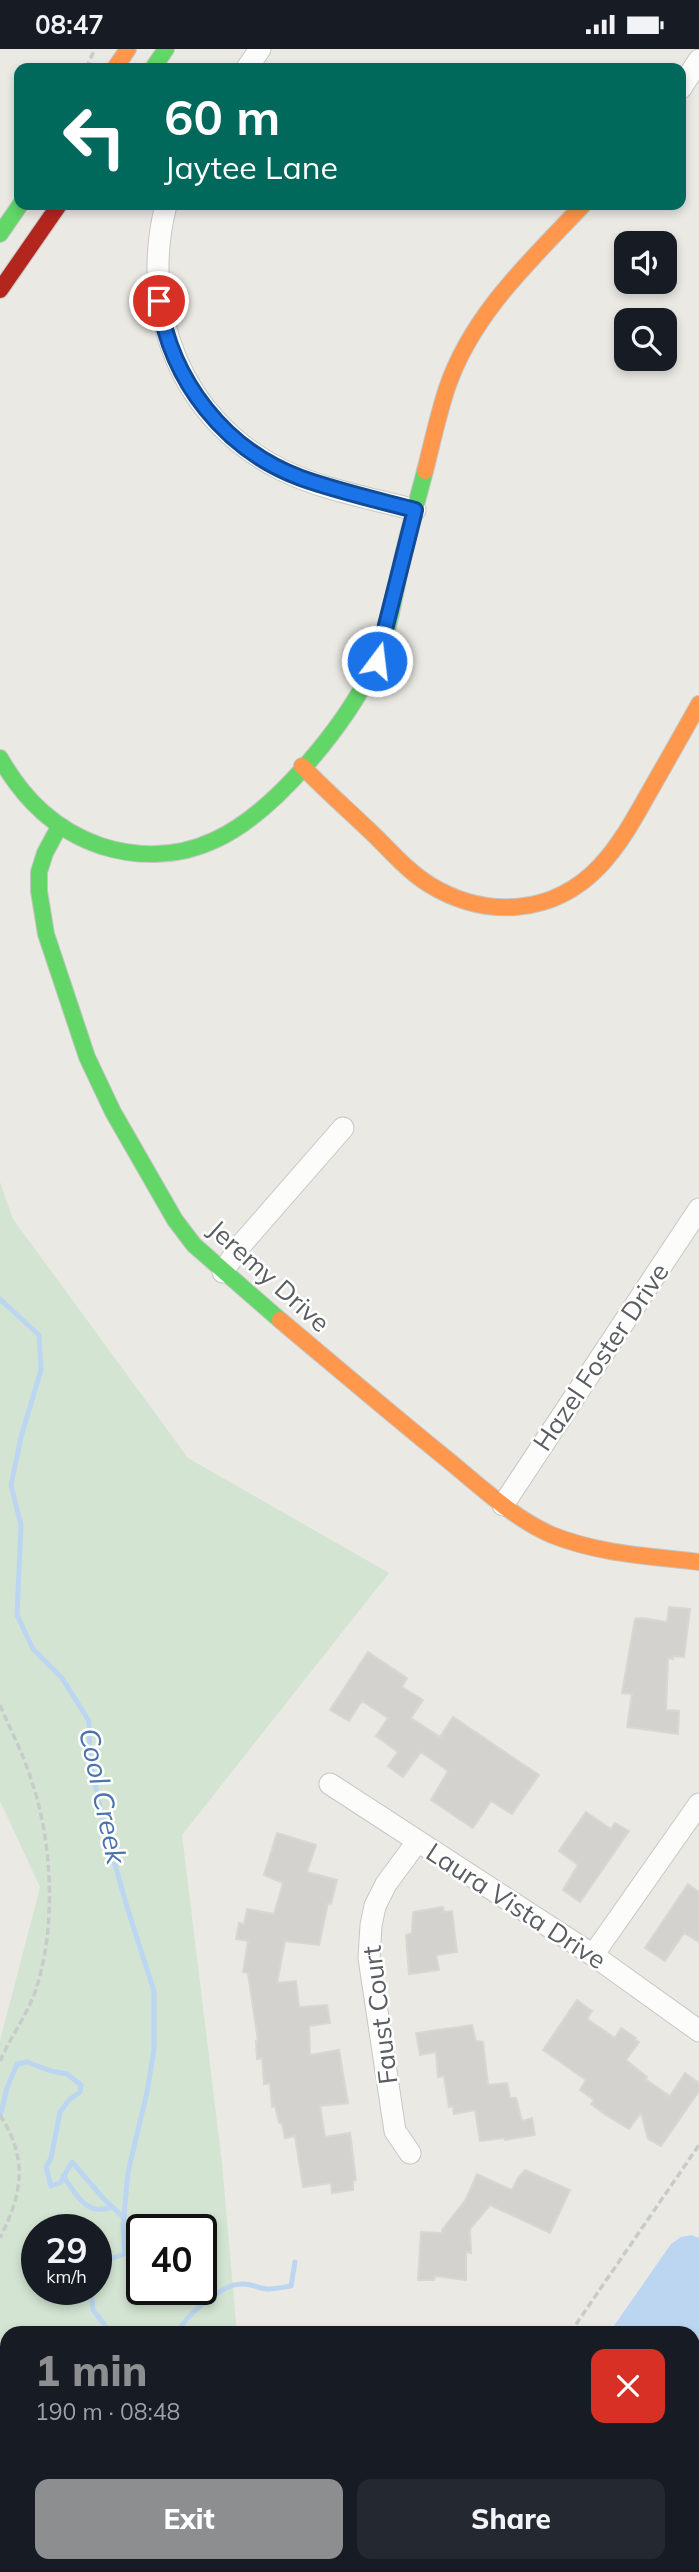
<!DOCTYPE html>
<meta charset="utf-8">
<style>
body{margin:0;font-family:Mulish,sans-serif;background:#242831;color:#f1f3f6;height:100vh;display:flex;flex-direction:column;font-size:26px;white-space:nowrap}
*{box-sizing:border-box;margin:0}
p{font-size:23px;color:#9ea1a6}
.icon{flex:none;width:38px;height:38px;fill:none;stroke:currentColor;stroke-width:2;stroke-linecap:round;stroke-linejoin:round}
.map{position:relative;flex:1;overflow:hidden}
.side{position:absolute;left:0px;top:2277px;width:700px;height:247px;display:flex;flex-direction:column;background:#171b24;border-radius:21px 21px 0 0;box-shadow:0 4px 10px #0003}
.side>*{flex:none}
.hud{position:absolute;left:14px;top:14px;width:672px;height:147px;border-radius:14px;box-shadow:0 4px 10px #0003;background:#00695c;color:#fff;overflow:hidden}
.tools{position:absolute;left:614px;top:182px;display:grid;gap:14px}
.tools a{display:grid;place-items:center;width:63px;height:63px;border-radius:14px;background:#171b24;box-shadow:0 4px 10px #0003;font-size:35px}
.speed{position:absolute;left:21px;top:2165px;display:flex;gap:14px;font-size:35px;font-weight:700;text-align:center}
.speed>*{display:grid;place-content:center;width:91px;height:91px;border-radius:50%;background:#171b24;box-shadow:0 4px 10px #0003;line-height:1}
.speed small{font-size:18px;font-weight:400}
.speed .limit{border:4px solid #111;border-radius:10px;background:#fff;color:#111}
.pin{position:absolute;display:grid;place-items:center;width:60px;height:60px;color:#fff;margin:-30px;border:4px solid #fff;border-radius:50%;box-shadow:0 2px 7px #0007}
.me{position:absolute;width:77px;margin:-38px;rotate:15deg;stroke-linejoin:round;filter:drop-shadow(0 0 5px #0008)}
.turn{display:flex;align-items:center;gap:24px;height:147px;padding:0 35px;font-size:32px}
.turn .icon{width:91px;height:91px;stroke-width:2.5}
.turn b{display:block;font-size:49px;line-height:60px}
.round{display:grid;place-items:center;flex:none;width:74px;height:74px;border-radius:14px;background:#242831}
.summary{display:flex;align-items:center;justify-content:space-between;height:119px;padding:0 35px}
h1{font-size:42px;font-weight:800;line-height:52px;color:#8c8e8f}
.action{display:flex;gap:14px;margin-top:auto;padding:14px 35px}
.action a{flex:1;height:80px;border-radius:14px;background:#8c8e8f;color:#fff;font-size:28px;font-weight:800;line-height:80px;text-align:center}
.action a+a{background:#242831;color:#f1f3f6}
.status{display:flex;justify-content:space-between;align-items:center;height:49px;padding:0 35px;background:#171b24;direction:ltr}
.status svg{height:19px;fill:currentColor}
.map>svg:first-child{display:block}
.green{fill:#d3e5d2;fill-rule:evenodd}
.water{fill:#bcd6f1}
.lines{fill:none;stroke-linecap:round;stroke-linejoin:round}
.stream{stroke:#bcd6f1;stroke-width:5}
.building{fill:#d3d2cf;stroke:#d8d7d4;stroke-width:2}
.street-casing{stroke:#c6c7c6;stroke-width:23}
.fast-casing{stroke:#c5c6c4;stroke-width:18}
.slow-casing{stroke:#c5c6c4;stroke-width:18}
.jam-casing{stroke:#c5c6c4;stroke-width:18}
.path{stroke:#c7cbc9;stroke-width:3.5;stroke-dasharray:7 3.5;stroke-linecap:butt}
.street{stroke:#fcfcfb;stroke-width:21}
.fast{stroke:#63d668;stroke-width:16}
.slow{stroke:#ff974d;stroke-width:16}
.jam{stroke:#b3261e;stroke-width:16}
.route-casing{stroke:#114b97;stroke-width:18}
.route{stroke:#1a73e8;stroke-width:12}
.labels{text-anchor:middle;stroke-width:5;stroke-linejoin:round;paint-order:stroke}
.street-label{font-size:26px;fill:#5a5d61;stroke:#fff}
.water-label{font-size:28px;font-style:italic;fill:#4b73ae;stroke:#fff}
</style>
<div class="status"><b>08:47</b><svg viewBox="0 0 49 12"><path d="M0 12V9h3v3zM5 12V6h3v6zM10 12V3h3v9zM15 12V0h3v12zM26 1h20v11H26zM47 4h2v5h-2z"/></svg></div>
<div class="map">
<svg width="699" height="2523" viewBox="0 0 699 2523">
<rect width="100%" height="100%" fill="#eae9e4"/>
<path class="green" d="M0 1133 13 1170 188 1409 389 1524 182 1786 222 2114 237 2284H7V2516H257L258 2523H13L0 2514V1992L40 1838 0 1752ZM37 2180H96V2240H37ZM142 2180H201V2240H142Z
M693 2433H699V2523H333L338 2516H693Z"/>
<path class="water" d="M691 2186 699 2189V2391L693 2396V2284H609L671 2195 681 2188Z"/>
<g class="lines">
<path class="stream" d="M0 1250 39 1286 41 1321 21 1388 11 1436 21 1476 17 1566 33 1600 62 1629 89 1672 90 1712 105 1780 127 1858 154 1942V2000L147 2043 128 2123 123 2178 125 2205 113 2209 100 2208 96 2218
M0 2069 7 2039 17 2015 27 2013 51 2022 67 2025 81 2036 80 2043 69 2051 60 2063 51 2109 46 2118 51 2137 60 2134 72 2113 104 2150 124 2169
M63 2127C76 2145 86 2168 112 2158
M91 2240 93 2261 111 2284
M178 2284C184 2267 223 2235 241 2235 251 2234 260 2240 269 2240 276 2240 284 2238 291 2237L295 2213
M174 2523 175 2516"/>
</g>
<path class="building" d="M669 1558 690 1560 684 1608 673 1607V1610L668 1609 666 1661 679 1662 678 1685 627 1678 632 1645 622 1644 635 1570 642 1569 667 1573Z
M368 1603 407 1629 402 1638 423 1651 411 1669 440 1688 453 1668 539 1726 512 1765 491 1752 473 1779 471 1778 431 1751 448 1722 421 1703 403 1728 388 1717 398 1703 376 1687 388 1669 362 1652 349 1672 330 1661Z
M586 1763 611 1780 615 1774 629 1782 580 1853 563 1841 578 1816 559 1802Z
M277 1784 316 1796 307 1823 337 1831 331 1855 328 1854 319 1896 285 1892 277 1934 296 1932 299 1958 327 1956 330 1974 309 1977 310 2006 339 2001 348 2054 320 2057 325 2088 350 2084 356 2131 353 2132V2141L332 2144 331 2134 303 2138 295 2087 285 2089 282 2074H279L275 2057 272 2058 270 2034 264 2035 262 2009 257 2010 256 1992H258L248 1924 243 1923 248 1892 236 1890 239 1874 244 1875 247 1860 274 1865 283 1834 264 1826Z
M688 1835 699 1843V1893L684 1884 665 1912 645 1899Z
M443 1858 444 1863 452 1862 457 1903 436 1906 439 1921 409 1925 406 1886 412 1884 413 1863Z
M577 1951 592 1962 587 1970 615 1989 621 1979 636 1989 635 1991 639 1993 626 2011 647 2028 645 2030 670 2047 685 2024 699 2034V2042L661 2097 648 2090 641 2064 629 2080 606 2066 591 2055 594 2051 580 2041 586 2031 543 2001Z
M472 1976 476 1992 483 1993 488 2036 507 2034 510 2049H516L522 2072 532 2069 535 2086 505 2091 504 2089 480 2092 475 2061 454 2065 453 2057 449 2058 444 2027 438 2028 436 2003 420 2006 416 1984Z
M525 2121 570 2141 550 2184 490 2156 470 2180 471 2204 466 2203V2231L435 2227 434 2231H418L421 2183 442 2184V2181L466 2150 477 2125 512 2141 518 2129Z"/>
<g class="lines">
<defs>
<path id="street" d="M247 19 260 0
M681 39 699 11
M166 156C139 262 181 371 282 421 323 441 371 449 415 461
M223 1223 240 1197 343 1079
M503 1456 699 1160
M330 1735 593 1906 699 1982
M593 1906 699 1755
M410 2104 395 2082 369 1909 371 1876 375 1857 386 1835 417 1793"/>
<path id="fast" d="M153 19 166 0
M0 185 20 156
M0 709C24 751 55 781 101 797 139 809 179 808 215 791 276 763 345 676 374 617 389 585 394 549 401 515 408 483 417 453 425 422
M59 778 45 804 39 823V842L46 885 87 1008 113 1063 175 1171 194 1196 280 1271"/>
<path id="slow" d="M115 19 128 0
M425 422C432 395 438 366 447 339 472 265 531 211 583 156
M302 717C324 740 348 761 371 783 390 801 407 822 430 836 486 870 553 866 599 818 619 797 633 772 647 747 664 717 682 686 699 655
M280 1271C336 1318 391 1365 448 1411 481 1438 513 1469 552 1486 599 1505 650 1507 699 1513"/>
<path id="jam" d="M0 241 59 156"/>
</defs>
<use href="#street" class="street-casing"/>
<use href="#fast" class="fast-casing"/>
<use href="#slow" class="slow-casing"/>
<use href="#jam" class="jam-casing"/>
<path class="path" d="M86 19 95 0
M0 1656C10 1680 23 1704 31 1730 53 1793 57 1882 34 1946 25 1969 10 1989 0 2012
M0 2066C28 2110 23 2143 0 2189
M570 2284 699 2096
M0 2374 7 2382
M693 2422 699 2418
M212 2516 214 2523
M404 2523 409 2516"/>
<use href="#street" class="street"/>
<use href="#fast" class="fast"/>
<use href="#slow" class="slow"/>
<use href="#jam" class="jam"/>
</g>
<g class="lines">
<defs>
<path id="route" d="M159 252C171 332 225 401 301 429 337 442 377 451 415 461L377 612"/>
</defs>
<use href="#route" class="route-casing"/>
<use href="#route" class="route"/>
</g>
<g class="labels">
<g class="street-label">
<text transform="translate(269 1227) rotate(42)" y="9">Jeremy Drive</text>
<text transform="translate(601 1308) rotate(-56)" y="9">Hazel Foster Drive</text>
<text transform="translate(516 1857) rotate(33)" y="9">Laura Vista Drive</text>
<text transform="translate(380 1966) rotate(-97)" y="9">Faust Court</text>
</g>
<g class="water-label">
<text transform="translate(103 1747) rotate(78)" y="10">Cool Creek</text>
</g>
</g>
</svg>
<div class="tools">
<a><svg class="icon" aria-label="sound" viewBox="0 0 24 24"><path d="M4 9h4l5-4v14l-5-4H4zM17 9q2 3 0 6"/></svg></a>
<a><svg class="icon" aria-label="search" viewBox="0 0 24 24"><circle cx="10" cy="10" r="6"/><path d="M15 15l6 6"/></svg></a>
</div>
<div class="speed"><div>29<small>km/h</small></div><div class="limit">40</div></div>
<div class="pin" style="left:159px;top:252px;background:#d93025"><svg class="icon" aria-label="arrive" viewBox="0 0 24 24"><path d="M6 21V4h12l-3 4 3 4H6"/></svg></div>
<svg class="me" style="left:377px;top:612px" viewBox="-20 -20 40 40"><circle r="17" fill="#1a73e8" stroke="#fff" stroke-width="3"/><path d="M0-11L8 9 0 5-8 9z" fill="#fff"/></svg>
<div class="hud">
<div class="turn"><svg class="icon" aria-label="left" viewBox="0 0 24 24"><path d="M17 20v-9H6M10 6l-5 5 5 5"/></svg><div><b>60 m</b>Jaytee Lane</div></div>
</div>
<section class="side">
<div class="summary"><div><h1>1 min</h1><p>190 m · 08:48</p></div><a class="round" style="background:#d93025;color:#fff"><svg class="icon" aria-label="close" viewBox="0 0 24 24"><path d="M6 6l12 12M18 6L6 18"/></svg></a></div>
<div class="action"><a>Exit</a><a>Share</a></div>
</section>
</div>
